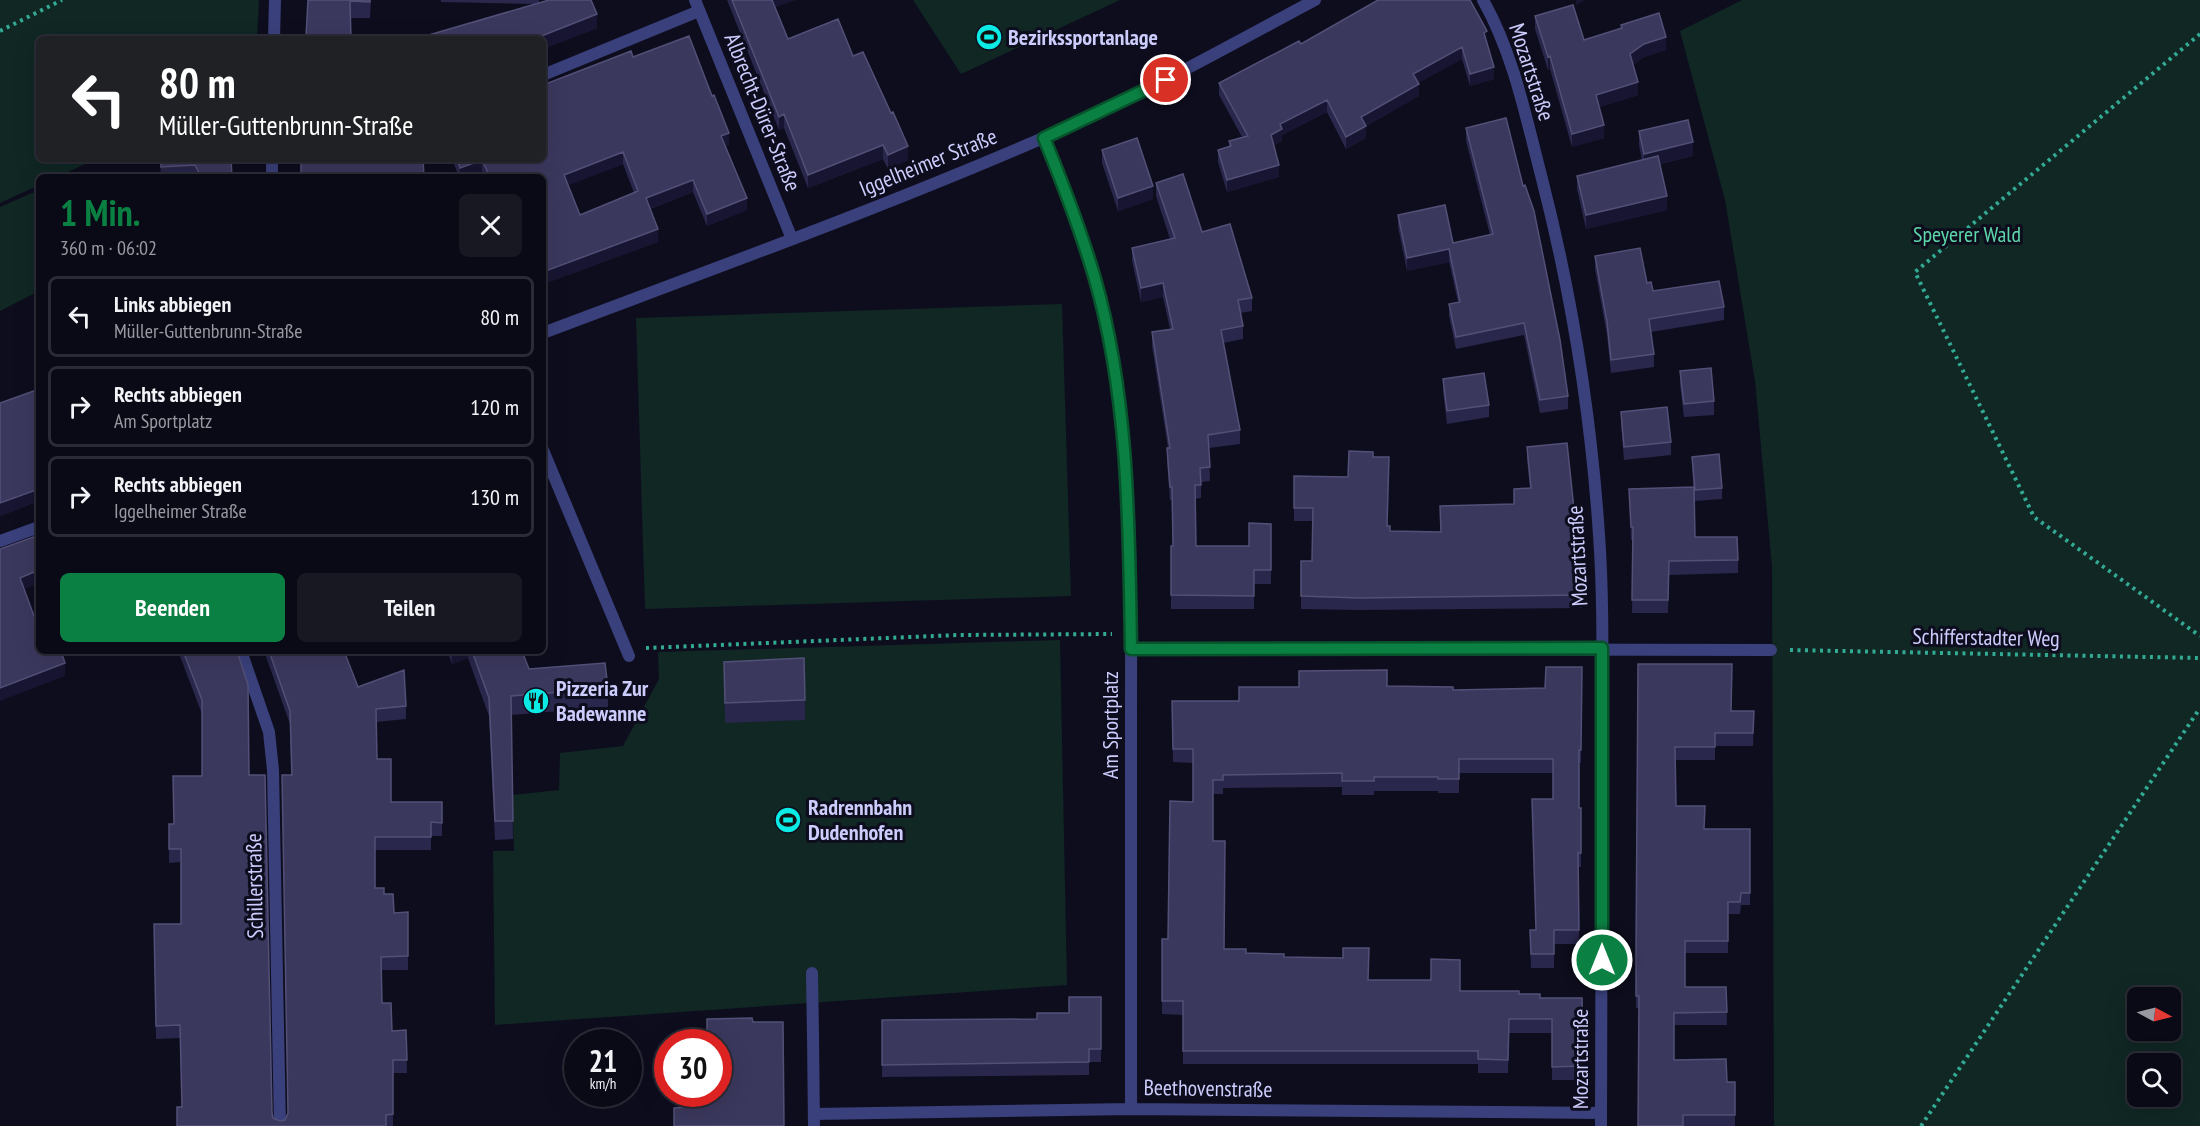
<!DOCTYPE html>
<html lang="de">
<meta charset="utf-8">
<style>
body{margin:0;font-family:"PT Sans Narrow",sans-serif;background:#181823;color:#f1f3f6;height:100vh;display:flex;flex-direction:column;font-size:22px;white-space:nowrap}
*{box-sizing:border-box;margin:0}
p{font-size:20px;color:#999aa1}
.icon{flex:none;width:33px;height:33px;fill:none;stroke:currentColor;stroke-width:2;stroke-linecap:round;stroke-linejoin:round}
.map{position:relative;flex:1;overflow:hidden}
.panel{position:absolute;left:36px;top:174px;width:510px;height:480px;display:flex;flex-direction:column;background:#0a0a16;border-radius:9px;box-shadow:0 6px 24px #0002,0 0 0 2px #2a2b35}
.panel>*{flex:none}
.guide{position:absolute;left:36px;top:36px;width:510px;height:126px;border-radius:9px;box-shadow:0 6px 24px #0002,0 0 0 2px #2a2b35;background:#202124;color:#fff;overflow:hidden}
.needle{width:39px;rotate:97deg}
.fabs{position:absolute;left:2127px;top:987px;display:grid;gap:12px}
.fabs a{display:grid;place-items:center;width:54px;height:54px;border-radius:9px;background:#0a0a16;box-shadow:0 6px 24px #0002,0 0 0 2px #2a2b35;font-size:30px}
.speed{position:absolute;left:564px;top:1029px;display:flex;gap:12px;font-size:30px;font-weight:700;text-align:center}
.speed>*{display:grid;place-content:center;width:78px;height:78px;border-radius:50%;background:#0a0a16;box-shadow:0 6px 24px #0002,0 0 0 2px #2a2b35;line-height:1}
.speed small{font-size:15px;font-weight:400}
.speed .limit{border:9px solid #d22;background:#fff;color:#111}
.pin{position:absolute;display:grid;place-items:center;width:51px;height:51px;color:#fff;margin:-26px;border:3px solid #fff;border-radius:50%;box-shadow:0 2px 6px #0007}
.me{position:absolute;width:66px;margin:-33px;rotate:0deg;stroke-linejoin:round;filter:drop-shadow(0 0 4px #0008)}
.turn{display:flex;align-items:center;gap:21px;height:126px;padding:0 24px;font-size:27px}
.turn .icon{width:78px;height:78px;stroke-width:2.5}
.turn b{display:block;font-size:42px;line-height:51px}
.round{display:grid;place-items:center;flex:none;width:63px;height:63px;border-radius:9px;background:#181823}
.overview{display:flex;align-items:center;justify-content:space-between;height:102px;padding:0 24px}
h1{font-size:36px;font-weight:700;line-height:45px;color:#0b8043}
.action{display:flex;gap:12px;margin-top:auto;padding:12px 24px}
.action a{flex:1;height:69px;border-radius:9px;background:#0b8043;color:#fff;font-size:24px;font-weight:700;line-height:69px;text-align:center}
.action a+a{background:#181823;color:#f1f3f6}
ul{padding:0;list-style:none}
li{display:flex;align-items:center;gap:18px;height:81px;margin:0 12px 9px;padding:0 12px;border:3px solid #2a2b35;border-radius:9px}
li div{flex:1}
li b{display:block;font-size:22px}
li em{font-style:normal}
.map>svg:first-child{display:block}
.green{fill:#102724;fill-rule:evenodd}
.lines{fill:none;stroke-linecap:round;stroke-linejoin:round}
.path{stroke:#33aa94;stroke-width:4;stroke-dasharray:3 4.5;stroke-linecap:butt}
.service{stroke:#3a407b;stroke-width:12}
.minor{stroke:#3a407b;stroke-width:12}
.tertiary{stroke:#3a407b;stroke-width:12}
.wall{fill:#29274b;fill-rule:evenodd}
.shaded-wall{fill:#171531}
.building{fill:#3b385e;stroke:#525077;stroke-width:1.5;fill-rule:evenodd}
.route-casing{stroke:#07532c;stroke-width:15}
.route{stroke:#0b8043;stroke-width:10}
.labels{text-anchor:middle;stroke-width:6;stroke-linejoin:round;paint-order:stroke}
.poi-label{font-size:22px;font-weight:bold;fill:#cccdfd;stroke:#0e0d1e;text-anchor:start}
.street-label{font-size:22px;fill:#cccdfd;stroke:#0e0d1e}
.park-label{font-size:22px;fill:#5dd8aa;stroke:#0e0d1e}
</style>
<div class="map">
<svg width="2200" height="1126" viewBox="0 0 2200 1126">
<rect width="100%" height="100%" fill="#0e0d1e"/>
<path class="green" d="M0 0H259L257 39H39V159H96L57 177H39V185L0 203Z
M913 0H1120L961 74Z
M1742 0H2200V1126H1774L1772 567 1755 381 1725 200 1680 31ZM2138 998H2170V1030H2138ZM2138 1064H2170V1096H2138Z
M39 190V291L0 311V207Z
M1062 304 1071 596 645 609 636 318Z
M1060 640 1067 985 495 1025 493 851H514L512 795 559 790 560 753 623 746 659 679 658 652Z"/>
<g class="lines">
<path class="path" d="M0 31 62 0
M2200 34 1915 272 2034 517 2200 636
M646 648 959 635 1112 634
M1790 650 2200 658
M1921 1126 2200 708"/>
<path class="service" d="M543 450 629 656
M812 973 813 1036"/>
<path class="minor" d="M695 0 792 239
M1483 0C1514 55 1526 118 1542 179 1572 296 1591 415 1599 535 1604 604 1602 673 1602 742 1602 870 1601 998 1601 1126
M274 39 275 0
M543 75 699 11
M1044 138C1071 206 1096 273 1110 345 1134 465 1131 591 1131 714 1131 845 1131 977 1131 1109
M272 159V177
M1131 649 1771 650
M241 651 269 732 273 770 280 1126
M813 1036 814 1126
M814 1114 1131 1109 1601 1113"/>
<path class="tertiary" d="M543 333C710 270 879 209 1043 138 1137 98 1225 48 1315 0
M0 541 39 527"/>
</g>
<path class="wall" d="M308 0H371L370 18H350Z
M441 0H539V3L597 28 543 49V39L537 4 441 2Z
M727 0H795L775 7 788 39 853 56 908 160 888 169 883 159 808 188 784 128 779 130Z
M1535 16 1584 40 1621 28V25L1666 50 1644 57 1633 65 1638 95 1599 107 1604 138 1572 147 1550 69 1548 70 1535 29Z
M1487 42 1494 79 1470 86 1462 59 1418 83 1419 96 1366 126V138L1346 149 1327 112 1282 135V141L1274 145 1279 177 1227 192 1218 162V150L1229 146V141L1242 137 1219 95V83L1301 44Z
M633 57 729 145 726 146 747 210 707 226 693 192 650 209 658 242 543 284V177H485L482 172 469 177H459L452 159H543ZM623 164 634 193 580 215 568 185Z
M1466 128 1568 396V409L1540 413 1524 335 1456 349 1449 316V304L1458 302 1449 262 1407 271 1398 227V215L1453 243 1490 235 1466 141Z
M1639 131 1693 156 1660 164 1667 210 1586 229 1577 189V176L1642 160 1639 145Z
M1102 150 1153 199 1118 211 1102 163Z
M160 159H231L232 177H161Z
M1156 183 1202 232 1252 298V311L1240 313 1243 326V339L1223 343 1240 430V444L1209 448 1210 481 1201 482V498L1195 499 1196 546H1249L1271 524V584H1254V609H1171V546H1173L1172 500H1170L1167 462V448H1168L1152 346V332L1170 329 1163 297 1141 302 1132 261V248L1170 239 1156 196Z
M1595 256 1647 283 1653 291 1724 307V320L1651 332 1654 354V367L1611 373 1607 335 1595 269Z
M1680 371 1714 401V415L1684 417 1680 385Z
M39 373V501L0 516V403L37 390 36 387V374Z
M1443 379 1489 405V417L1447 424 1443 391Z
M1621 412 1671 442V455L1624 460 1621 424Z
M1527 447 1574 509H1581L1582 608 1359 610 1301 609V561H1312L1313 521H1294V476L1348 477 1373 457 1388 526 1390 531 1441 532 1440 506 1514 504 1530 489 1527 460Z
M1692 457 1722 488V499L1695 501V537L1738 560V573L1669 575 1668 613H1632L1633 540H1631L1629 489 1693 487Z
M178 651H204L249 775 272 1113 273 1118 280 1121 285 1120 288 1113 291 775 290 724 264 651H344L358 687 406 706V719L376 722 377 759 391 802H442V836H431V850H375V888L384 894 394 913 408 912V970H381L382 1003 392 1031 406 1030 407 1073H393V1126H177L182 1107 180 1038 156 1039 154 924H181V862L169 863V824H174L202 776V714Z
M447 651H522L529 669 608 688V707L511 715 513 839 495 840 489 716 468 658 452 664Z
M724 662 805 700V720L725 723Z
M1638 664 1731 711H1754L1753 746H1715V760H1675L1676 806 1705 829H1750V905H1741L1740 914H1728V953H1685V987H1726L1727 1025H1674V1060L1727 1082H1735V1126H1638L1639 1008H1636V954Z
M1582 667 1581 763H1579V808H1581V867H1579V944H1554V968H1531L1530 944 1536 930 1532 799H1553V773H1459V793H1438V791H1374V795H1342V787L1223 788V794H1213V841L1224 949 1246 953 1284 957 1368 980 1460 991 1519 994 1540 998 1584 1066V1080H1552V1033H1509L1508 1073H1478V1064H1183V1015L1162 1014V939H1168L1193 802V763L1173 762 1172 701H1239L1387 686 1453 690 1545 688Z
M1101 997V1062H1089V1075L882 1077V1020L1037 1019 1069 1013Z"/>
<path class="shaded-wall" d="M771 0H795L771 9Z
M1576 0H1585L1576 5Z
M597 14V28L543 49V39H534Z
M1666 37V50L1644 57 1630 67V54L1644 44Z
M1462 47V59L1413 86V74Z
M1550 56V69L1548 70V57Z
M1494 67V79L1470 86V74Z
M1638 82V95L1596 108V95Z
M1419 84V96L1361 129V117Z
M1327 100V112L1282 135V141L1271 147V135L1280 124Z
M784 114V128L779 130V117Z
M1604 125V138L1572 147V134Z
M1366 126V138L1346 149V137Z
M729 133V145L721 148V136Z
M1693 142V156L1644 167V154Z
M883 145V159L808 188V175Z
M908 146V160L888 169V155Z
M623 152V164L564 187V175Z
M482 160V172L469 177H460V168Z
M1279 165V177L1227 192V180Z
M693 180V192L646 210V198Z
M1153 186V199L1118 211V198Z
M1667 196V210L1586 229V215Z
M747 198V210L707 226V214Z
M658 229V242L543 284V272Z
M1449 249V262L1407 271V258Z
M1163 283V297L1141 302V288Z
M39 489V501L0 516V503Z
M39 570V583L20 591V578Z
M58 651H77L58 658Z
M452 651H468V658L452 664Z
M65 663V676L0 701V688Z"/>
<path class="building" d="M308 0H370V2L350 1 351 39H301L302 36H306Z
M549 0H591L597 14 534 39H415Z
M732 0H772L788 39 838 19 853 56 863 52 891 113 893 112 908 146 888 155 883 145 808 175 784 114 779 117Z
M1378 0H1470L1487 31 1484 33 1494 67 1470 74 1462 47 1413 74 1419 84 1361 117 1366 126 1346 137 1327 100 1280 124 1282 129 1271 135 1279 165 1227 180 1218 150 1231 146 1229 141 1248 136 1219 83 1299 41 1301 44Z
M1573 5 1584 40 1622 28 1621 25 1659 13 1666 37 1644 44 1630 54 1638 82 1596 95 1604 125 1572 134 1550 56 1548 57 1535 16Z
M689 36 712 96 714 95 729 133 721 136 747 198 707 214 693 180 646 198 658 229 543 272V177H490L482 160 460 168 457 159H543V85L631 51 633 57ZM623 152 638 191 580 215 564 175Z
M1506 118 1523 186 1525 185 1534 211 1560 340 1568 396 1540 400 1524 323 1456 337 1449 304 1460 302 1449 249 1407 258 1398 215 1445 205 1453 243 1493 234 1466 128Z
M1688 120 1693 142 1644 154 1639 131Z
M1137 138 1153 186 1118 198 1102 150Z
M1658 156 1667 196 1586 215 1577 176Z
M161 159H231L232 177H201L195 165 161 167Z
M301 159H423L424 177H301Z
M1183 174 1202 232 1230 224 1252 298 1238 300 1243 326 1221 330 1240 430 1208 435 1210 467 1200 468 1201 485H1195L1196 546H1249V523L1271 524V570H1254V596L1171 595V546H1173L1172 487H1170L1167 448H1170L1152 332 1173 329 1163 283 1141 288 1132 248 1175 238 1156 183Z
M1640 248 1647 283 1651 282 1653 291 1719 281 1724 307 1649 319 1654 354 1611 360 1607 322 1595 256Z
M1711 368 1714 401 1684 404 1680 371Z
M39 373V383L36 374Z
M1484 373 1489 405 1447 411 1443 379Z
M39 389V489L0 503V403Z
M1667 407 1671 442 1624 447 1621 412Z
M1567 443 1574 509H1581L1582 595 1359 598 1301 596V561H1312L1313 508H1294V476L1348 477 1349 451 1373 452V457H1389L1387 526H1390V531L1441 532 1440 506 1514 504V489L1531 488 1527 447Z
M1719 454 1722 488 1695 490 1692 457Z
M1694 487 1695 537H1737L1738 560 1669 561 1668 600H1632L1633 527H1631L1629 489Z
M39 535V570L20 578 34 616 39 614V651H61L65 663 0 688V549Z
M183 651H204L205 654 214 651H237L248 685 249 775H265L272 1113 273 1118 280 1121 285 1120 288 1113 282 775H292L290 711 269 651H344L358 687 404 670 406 706 376 709 377 759H391V802H442V823L431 822V837H375V888H384V894H393L394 913 408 912V956L381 957 382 1003H391L392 1031 406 1030 407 1060H393V1114L386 1115V1126H177V1107H182L180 1025 156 1026 154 924H181V849H169V824H174L173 776H202V700Z
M472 651H522L529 669 605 663 608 688 511 696 513 821H495L489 698Z
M804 658 805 700 725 703 724 662Z
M1638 664H1732L1731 711H1754L1753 733H1715V747H1675L1676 806H1705L1704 829H1750V893H1741L1740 902H1728V941H1685V987H1726L1727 1012 1674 1013V1060L1726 1059 1727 1082H1735V1115H1683V1126H1638L1639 996H1636V954Z
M1546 667H1582L1581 750H1579V808H1581V853H1578L1579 930H1554V954H1531L1530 930H1536L1532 799H1553V759H1459V779H1438V777H1374V781H1342V773L1223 775V780H1213V841H1225L1224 949H1246V953L1284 954V957L1343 958V948H1369L1368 980H1431V959L1460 960V991H1519V994H1540V998H1582L1584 1066 1552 1067V1019H1509L1508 1060 1478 1059V1051H1183V1001H1162V939H1168L1170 801 1193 802V749H1173L1172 701H1239V687H1299V671L1387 670V686L1453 687V690L1545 688Z
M1069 997H1101V1049H1089V1062L882 1065V1020L1037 1019V1013H1069Z
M752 1018 753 1022H783L784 1126H674V1108L686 1107V1094H718V1042H707V1019Z"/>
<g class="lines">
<defs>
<path id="route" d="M1166 80 1044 138C1063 184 1081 231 1095 279 1129 398 1129 525 1131 649L1602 648V960"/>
</defs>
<use href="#route" class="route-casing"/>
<use href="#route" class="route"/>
</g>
<defs>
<symbol id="stadium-disc" viewBox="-11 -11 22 22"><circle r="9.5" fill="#0beae5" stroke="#0e0d1e"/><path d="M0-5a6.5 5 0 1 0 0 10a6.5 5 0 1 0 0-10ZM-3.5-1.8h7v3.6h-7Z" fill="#111"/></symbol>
<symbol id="restaurant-disc" viewBox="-11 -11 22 22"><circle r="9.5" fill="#0beae5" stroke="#0e0d1e"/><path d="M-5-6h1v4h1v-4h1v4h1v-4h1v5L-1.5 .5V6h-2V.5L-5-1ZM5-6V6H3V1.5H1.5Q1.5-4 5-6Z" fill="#111"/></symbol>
</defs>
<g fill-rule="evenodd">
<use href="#stadium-disc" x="974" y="22" width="30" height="30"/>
<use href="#restaurant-disc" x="521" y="686" width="30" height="30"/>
<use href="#stadium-disc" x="773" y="805" width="30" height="30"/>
</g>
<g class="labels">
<g class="poi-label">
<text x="1008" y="45">Bezirkssportanlage</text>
<text x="556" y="696">Pizzeria Zur<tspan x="556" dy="25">Badewanne</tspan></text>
<text x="808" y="815">Radrennbahn<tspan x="808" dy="25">Dudenhofen</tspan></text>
</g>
<g class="street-label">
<text transform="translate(1532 72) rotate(72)" y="8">Mozartstraße</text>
<text transform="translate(763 112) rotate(68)" y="8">Albrecht-Dürer-Straße</text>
<text transform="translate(928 162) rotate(-22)" y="8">Iggelheimer Straße</text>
<text transform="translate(1577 556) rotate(-93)" y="8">Mozartstraße</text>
<text transform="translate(1986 637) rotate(1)" y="8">Schifferstadter Weg</text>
<text transform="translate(1110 725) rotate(-90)" y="8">Am Sportplatz</text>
<text transform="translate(254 886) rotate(-91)" y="8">Schillerstraße</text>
<text transform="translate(1580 1059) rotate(-90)" y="8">Mozartstraße</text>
<text transform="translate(1208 1088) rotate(1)" y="8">Beethovenstraße</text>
</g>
<g class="park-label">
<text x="1967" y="242">Speyerer Wald</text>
</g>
</g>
</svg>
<div class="fabs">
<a><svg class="needle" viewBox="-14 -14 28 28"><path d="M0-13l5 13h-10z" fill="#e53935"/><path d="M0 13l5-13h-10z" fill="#999aa1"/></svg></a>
<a><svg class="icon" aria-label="search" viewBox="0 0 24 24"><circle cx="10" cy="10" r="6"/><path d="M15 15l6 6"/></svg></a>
</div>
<div class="speed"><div>21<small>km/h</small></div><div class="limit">30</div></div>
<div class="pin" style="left:1166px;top:80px;background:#d93025"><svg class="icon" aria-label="arrive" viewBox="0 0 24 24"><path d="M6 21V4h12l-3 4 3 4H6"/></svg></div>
<svg class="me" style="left:1602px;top:960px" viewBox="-20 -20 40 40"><circle r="17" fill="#0b8043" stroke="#fff" stroke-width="3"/><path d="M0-11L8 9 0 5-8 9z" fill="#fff"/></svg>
<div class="guide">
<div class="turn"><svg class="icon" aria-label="left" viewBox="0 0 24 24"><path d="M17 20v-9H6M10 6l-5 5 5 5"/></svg><div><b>80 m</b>Müller-Guttenbrunn-Straße</div></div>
</div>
<section class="panel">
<div class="overview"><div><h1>1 Min.</h1><p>360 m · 06:02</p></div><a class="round"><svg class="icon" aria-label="close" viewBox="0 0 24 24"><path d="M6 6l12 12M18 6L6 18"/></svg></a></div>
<ul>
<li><svg class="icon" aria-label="left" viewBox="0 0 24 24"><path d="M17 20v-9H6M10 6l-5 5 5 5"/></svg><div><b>Links abbiegen</b><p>Müller-Guttenbrunn-Straße</p></div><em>80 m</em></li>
<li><svg class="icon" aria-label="right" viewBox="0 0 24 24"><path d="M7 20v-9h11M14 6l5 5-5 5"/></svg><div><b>Rechts abbiegen</b><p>Am Sportplatz</p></div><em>120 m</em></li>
<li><svg class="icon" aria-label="right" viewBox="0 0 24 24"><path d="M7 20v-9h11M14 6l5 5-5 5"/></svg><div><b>Rechts abbiegen</b><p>Iggelheimer Straße</p></div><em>130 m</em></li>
</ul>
<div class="action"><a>Beenden</a><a>Teilen</a></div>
</section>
</div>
